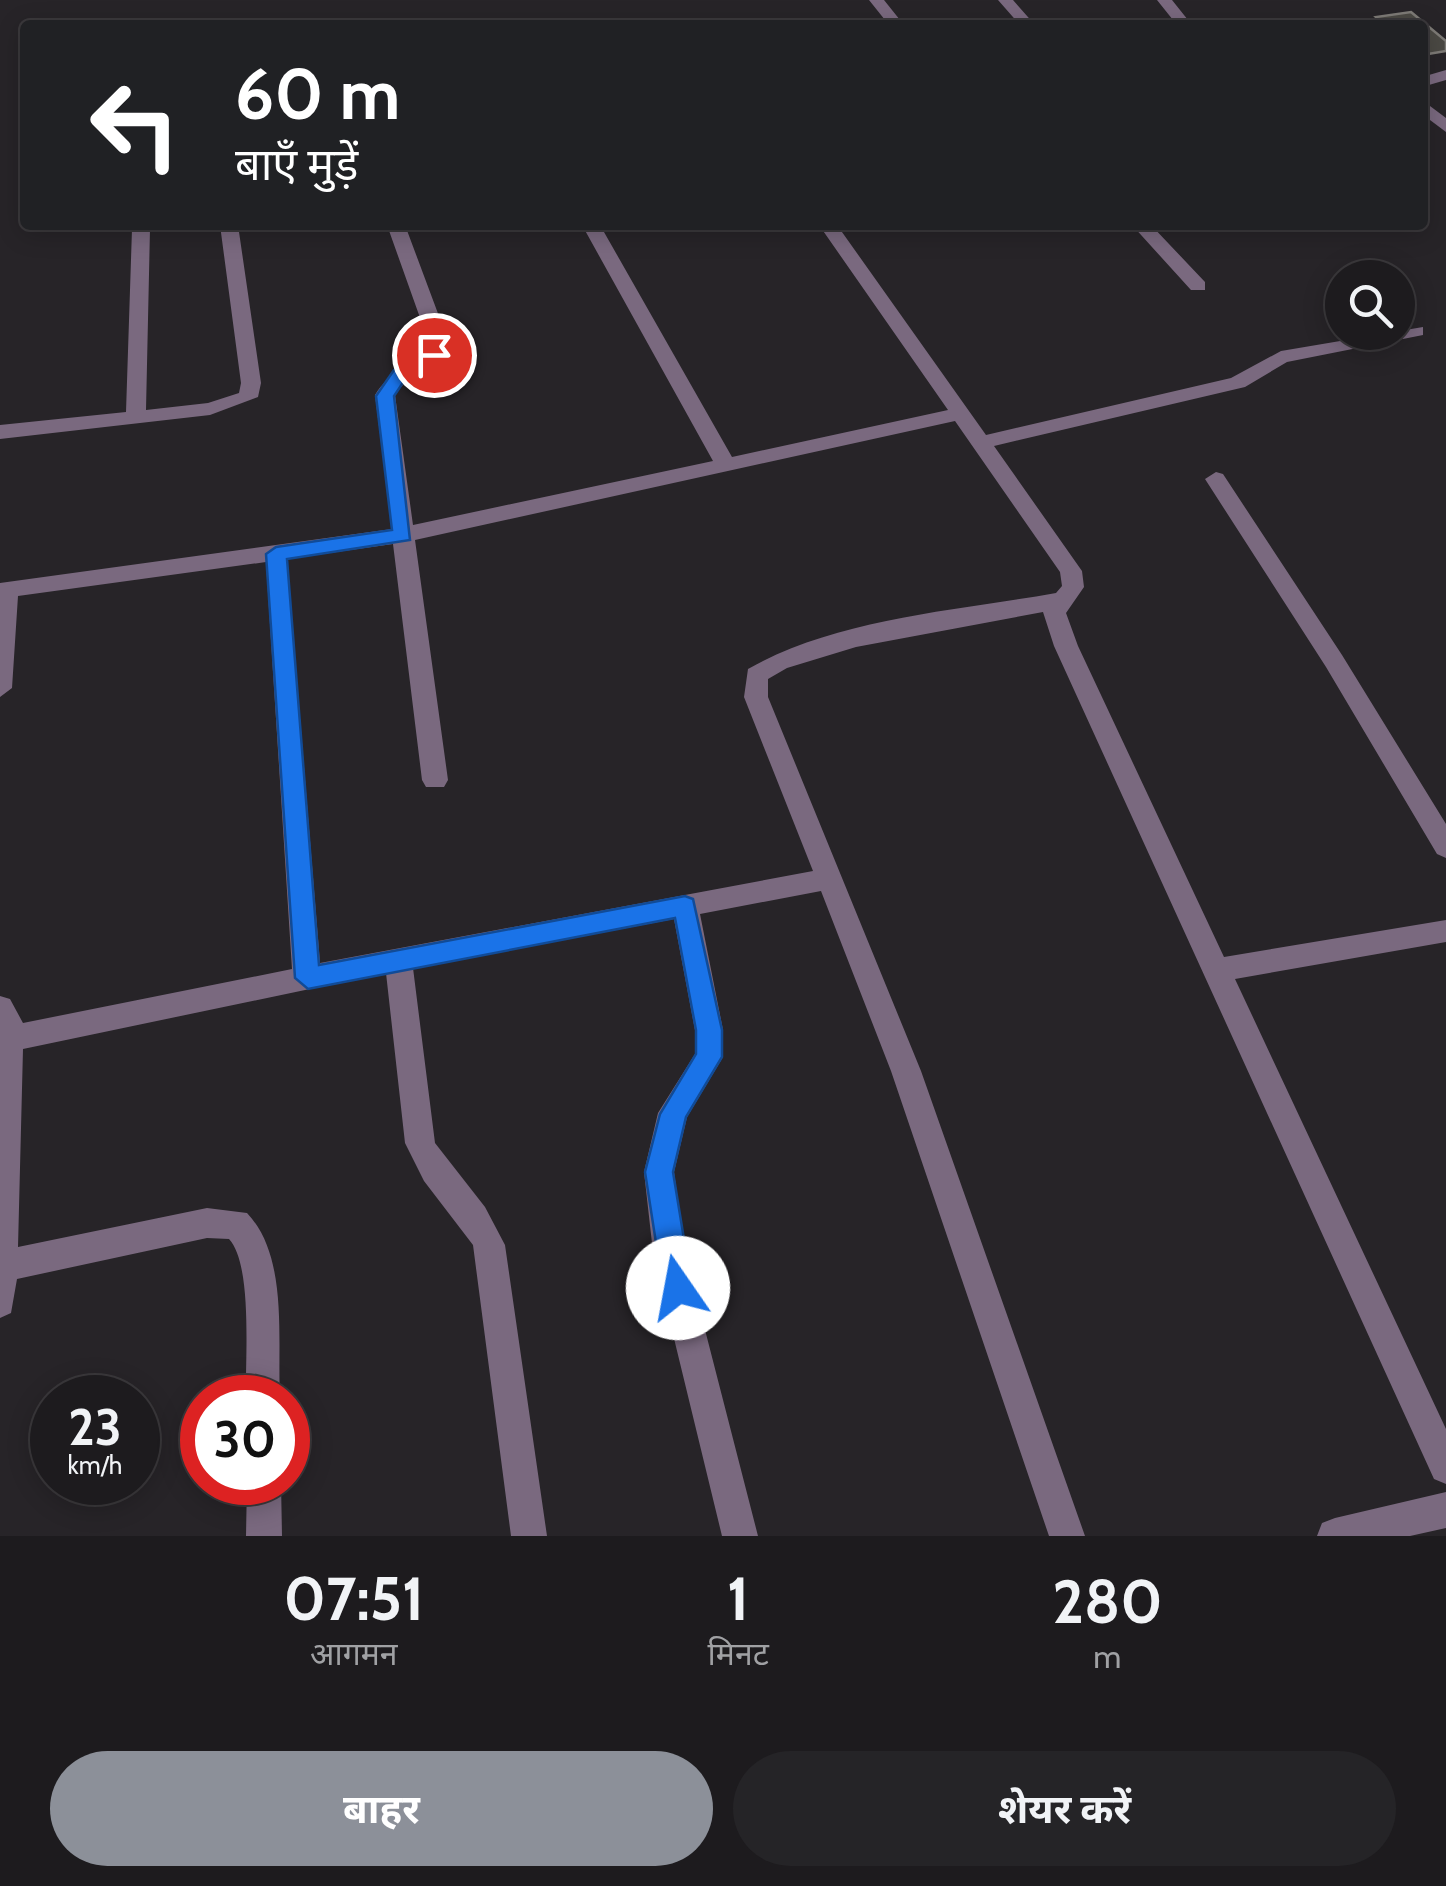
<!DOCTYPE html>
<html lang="hi">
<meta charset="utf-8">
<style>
body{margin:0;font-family:Cabin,"Noto Sans Devanagari",sans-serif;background:#252427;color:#f1f3f6;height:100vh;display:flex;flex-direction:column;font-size:38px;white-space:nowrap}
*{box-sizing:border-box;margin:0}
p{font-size:32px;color:#a0a1a4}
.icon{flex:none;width:55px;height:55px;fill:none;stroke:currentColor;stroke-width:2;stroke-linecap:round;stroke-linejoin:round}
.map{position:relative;height:1536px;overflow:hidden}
.drawer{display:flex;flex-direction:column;background:#1d1b1e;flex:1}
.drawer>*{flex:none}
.top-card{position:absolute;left:20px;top:20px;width:1408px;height:210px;border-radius:10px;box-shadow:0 5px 25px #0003,0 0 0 2px #3b393c;background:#202124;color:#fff;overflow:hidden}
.buttons{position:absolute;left:1325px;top:260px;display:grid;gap:20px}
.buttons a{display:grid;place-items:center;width:90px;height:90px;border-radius:50%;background:#1d1b1e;box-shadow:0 5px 25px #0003,0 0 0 2px #3b393c;font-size:50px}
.speed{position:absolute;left:30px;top:1375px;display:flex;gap:20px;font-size:50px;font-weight:700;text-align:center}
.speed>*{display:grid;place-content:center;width:130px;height:130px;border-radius:50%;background:#1d1b1e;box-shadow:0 5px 25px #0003,0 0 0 2px #3b393c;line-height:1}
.speed small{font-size:25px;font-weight:400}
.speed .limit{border:15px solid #d22;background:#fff;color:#111}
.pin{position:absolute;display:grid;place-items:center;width:85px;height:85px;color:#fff;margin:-42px;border:5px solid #fff;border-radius:50%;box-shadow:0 2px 10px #0007}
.me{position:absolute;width:110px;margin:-55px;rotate:348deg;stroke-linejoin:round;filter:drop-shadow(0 0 8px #0008)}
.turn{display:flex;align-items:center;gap:35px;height:210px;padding:0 50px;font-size:45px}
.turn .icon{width:130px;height:130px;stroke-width:2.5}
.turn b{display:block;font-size:70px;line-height:85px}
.eta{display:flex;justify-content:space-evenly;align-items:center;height:170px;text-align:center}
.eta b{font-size:60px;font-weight:700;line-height:70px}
.primary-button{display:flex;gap:20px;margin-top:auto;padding:20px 50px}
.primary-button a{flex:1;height:115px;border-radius:60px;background:#8c9099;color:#fff;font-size:40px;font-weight:700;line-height:115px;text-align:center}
.primary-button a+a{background:#252427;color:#f1f3f6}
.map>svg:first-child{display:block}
.building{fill:#4b4944;stroke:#7e7b77;stroke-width:2.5}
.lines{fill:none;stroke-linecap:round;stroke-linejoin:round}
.minor{fill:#7a697f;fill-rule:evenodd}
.route{fill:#1a73e8;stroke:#114b97;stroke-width:2.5}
</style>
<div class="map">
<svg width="1446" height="1536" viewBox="0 0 1446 1536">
<rect width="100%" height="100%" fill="#272428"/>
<path class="building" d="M1411 12 1446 41V51L1422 55V25H1385L1376 17Z"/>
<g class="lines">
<path class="minor" d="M869 0H884L904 25H889Z
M998 0H1013L1035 25H1020Z
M1157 0H1172L1192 25H1177Z
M1446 70V80L1422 87V77Z
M1422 100 1446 118V132L1422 114Z
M136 225 150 229 146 410 208 403 239 393 241 383 220 225H238L261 383 258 397 210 415 0 439V425L126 412 132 229Z
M387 225H405L449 343C435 367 409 373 395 395L413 525 713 461 582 225H600L732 457 948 410 819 225H837L986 435 1231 378 1281 351 1423 327V335L1287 362 1245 387 994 446 1082 571 1084 587 1066 613 1078 646 1224 957 1446 920V942L1235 979 1446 1429V1484L1434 1479 1054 646 1043 612 856 647 787 668 768 679V697L921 1071 1085 1536H1049L891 1071 821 891 700 914 723 1030V1057L687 1117 674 1172 685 1252 758 1536H722L653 1252 644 1172 658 1113 695 1054V1030L674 919 413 968 435 1143 485 1207 505 1245 547 1536H511L473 1245 424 1181 405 1143 386 973 23 1049 18 1247 207 1208 247 1213C289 1257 277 1340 280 1398H246C245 1360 253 1265 229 1239L207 1238 17 1279 11 1313 0 1318V996L10 999 23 1023 292 969 266 562 18 596 12 688 0 697V583L392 529 375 395C389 371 415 365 429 343ZM955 421 1060 572 1062 586 1056 593C955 611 838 618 748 669L744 697 813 871 320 963 287 559 393 544 422 780 426 787H444L448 780 415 540Z
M1132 225H1151L1205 282V290H1191Z
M1216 472 1223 474 1342 655 1446 824V858L1437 854 1326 667 1205 479Z
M247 1482H281L282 1536H246Z
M1446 1492V1528L1410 1536H1317L1322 1523 1335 1518Z"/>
</g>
<path class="route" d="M434 349 440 351V359L406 378 394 396 410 540 287 559 319 965 685 896 693 899 722 1030V1057L686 1117 673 1172 692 1288 688 1298 678 1302 667 1298 663 1288 645 1172 660 1114 696 1054V1030L675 918 308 989 295 978 266 554 276 547 392 530 376 396 394 370Z"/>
</svg>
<div class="buttons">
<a><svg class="icon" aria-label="search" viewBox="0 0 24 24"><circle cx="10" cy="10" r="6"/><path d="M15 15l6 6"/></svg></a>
</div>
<div class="speed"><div>23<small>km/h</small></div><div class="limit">30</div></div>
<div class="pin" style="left:434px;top:355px;background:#d93025"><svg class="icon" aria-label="arrive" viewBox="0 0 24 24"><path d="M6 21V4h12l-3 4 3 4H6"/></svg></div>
<svg class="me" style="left:678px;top:1288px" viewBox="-20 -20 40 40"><circle r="19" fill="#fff"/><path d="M0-13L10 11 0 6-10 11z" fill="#1a73e8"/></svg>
<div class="top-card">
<div class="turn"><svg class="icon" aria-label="left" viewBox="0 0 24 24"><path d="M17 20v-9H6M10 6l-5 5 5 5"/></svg><div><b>60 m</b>बाएँ मुड़ें</div></div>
</div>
</div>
<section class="drawer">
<div class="eta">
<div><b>07:51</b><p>आगमन</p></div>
<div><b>1</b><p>मिनट</p></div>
<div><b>280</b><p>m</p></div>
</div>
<div class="primary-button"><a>बाहर</a><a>शेयर करें</a></div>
</section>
